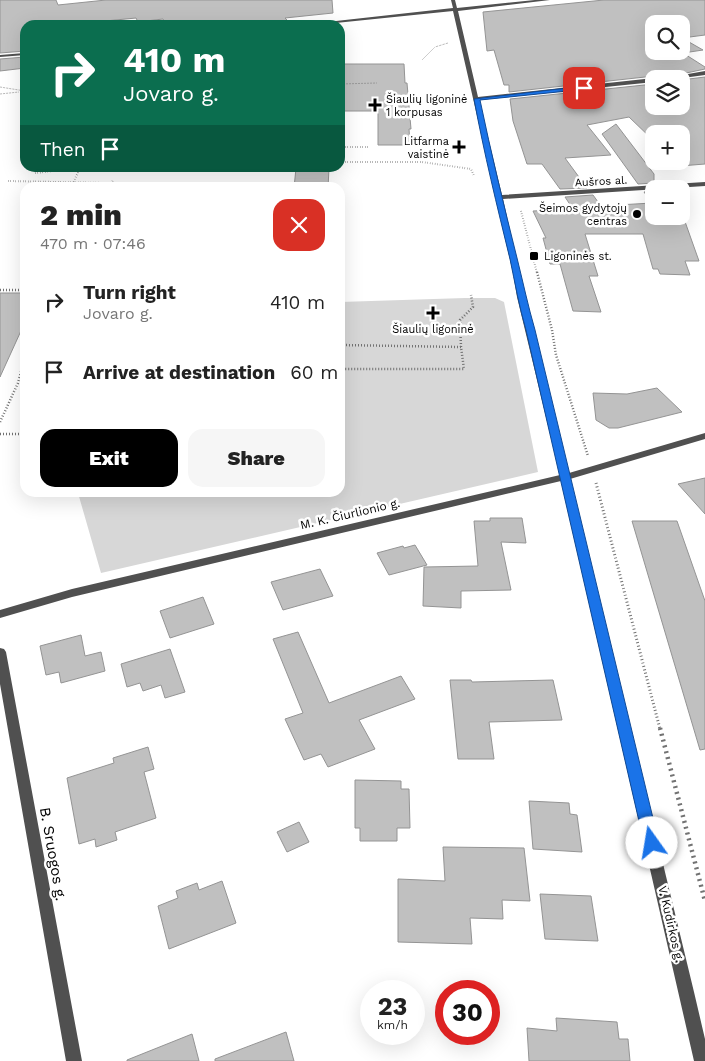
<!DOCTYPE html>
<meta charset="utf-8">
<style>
body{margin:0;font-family:"Work Sans",sans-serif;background:#f6f6f6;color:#222;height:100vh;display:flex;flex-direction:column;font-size:19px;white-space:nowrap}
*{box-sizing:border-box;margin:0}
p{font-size:16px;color:#767676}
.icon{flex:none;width:28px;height:28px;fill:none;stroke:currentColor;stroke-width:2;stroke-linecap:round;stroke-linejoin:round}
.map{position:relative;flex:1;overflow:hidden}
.drawer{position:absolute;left:20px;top:182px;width:325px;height:315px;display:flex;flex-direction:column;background:#fff;border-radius:15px;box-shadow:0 5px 20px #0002}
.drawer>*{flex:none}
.hud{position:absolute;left:20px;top:20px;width:325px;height:152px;border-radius:15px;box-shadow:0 5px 20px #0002;background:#0b6e4f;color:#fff;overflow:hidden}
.controls{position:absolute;left:645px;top:15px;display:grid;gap:10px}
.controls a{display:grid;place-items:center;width:45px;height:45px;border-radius:10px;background:#fff;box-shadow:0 5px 20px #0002;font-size:25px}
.speed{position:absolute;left:360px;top:980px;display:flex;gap:10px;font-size:25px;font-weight:700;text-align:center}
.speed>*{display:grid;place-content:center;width:65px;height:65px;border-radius:50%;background:#fff;box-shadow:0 5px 20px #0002;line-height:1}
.speed small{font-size:12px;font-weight:400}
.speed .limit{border:8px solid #d22;background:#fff;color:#111}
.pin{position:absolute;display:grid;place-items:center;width:42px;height:42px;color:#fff;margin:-21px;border-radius:10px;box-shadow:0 2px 8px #0006}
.me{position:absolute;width:55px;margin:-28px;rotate:347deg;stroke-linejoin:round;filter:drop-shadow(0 0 4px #0008)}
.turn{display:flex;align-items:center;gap:18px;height:105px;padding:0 20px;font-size:22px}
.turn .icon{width:65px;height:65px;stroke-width:2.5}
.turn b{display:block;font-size:35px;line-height:42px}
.then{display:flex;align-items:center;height:48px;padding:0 20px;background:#0003;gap:10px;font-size:19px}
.round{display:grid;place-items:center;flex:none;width:52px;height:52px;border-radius:15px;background:#f6f6f6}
.head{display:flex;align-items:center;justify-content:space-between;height:85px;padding:0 20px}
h1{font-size:30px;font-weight:800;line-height:38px}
.button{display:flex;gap:10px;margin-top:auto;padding:10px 20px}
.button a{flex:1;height:58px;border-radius:15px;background:#000;color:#fff;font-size:20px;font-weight:800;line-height:58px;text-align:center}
.button a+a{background:#f6f6f6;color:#222}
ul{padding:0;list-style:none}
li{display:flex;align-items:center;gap:15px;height:70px;padding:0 20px}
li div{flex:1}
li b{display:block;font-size:19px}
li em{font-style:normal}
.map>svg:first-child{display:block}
.green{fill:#d7d7d7}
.building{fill:#c0c0c0;stroke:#949494;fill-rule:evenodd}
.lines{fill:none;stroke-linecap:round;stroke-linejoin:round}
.path-far4{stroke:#727272;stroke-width:1;stroke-dasharray:0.5 1;stroke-linecap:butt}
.path-far3{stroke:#727272;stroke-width:2;stroke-dasharray:0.5 2;stroke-linecap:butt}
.path-far2{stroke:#727272;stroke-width:2.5;stroke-dasharray:1 2;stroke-linecap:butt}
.path-far1{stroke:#727272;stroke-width:3;stroke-dasharray:1 2.5;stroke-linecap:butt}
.path{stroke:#727272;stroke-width:4.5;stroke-dasharray:2 4;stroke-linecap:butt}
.minor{fill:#505050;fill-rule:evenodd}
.route{fill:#1a73e8;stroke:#114b97}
.poi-dot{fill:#000;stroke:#fff;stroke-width:2}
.labels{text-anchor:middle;stroke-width:5;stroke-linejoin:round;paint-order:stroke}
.far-poi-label{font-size:11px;fill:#000;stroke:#fff;text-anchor:start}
.far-street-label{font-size:11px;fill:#000;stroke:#fff}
.street-label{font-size:12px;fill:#000;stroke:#fff}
.near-street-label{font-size:15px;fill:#000;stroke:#fff}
</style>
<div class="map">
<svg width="705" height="1061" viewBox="0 0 705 1061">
<rect width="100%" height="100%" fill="#fff"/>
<path class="green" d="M465 298H495L504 302 538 472 101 573 78 493 340 492V302Z"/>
<path class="building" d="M0 0H56L58 5 106 0H332L333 13 285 18 288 21 253 25H191L190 23 166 25 163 19 138 22 136 18 85 23 84 22 25 25V51L0 53Z
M604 0H705V35L682 38 703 50 683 53 705 67V69L658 79 654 76 509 92V85H504L494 50 487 51 483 12ZM654 24H681V51H654Z
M25 57V68L0 71V59Z
M340 64H404L405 83H407L411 129H409L410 145H378V111H340Z
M705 77V164L680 166 675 161H681V134H654V141L629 117 587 125 611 155 565 158 587 188 560 189 542 164H527L513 121 510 99 654 84V106H681V80Z
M616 124 654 174V183L638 184 602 134Z
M296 168H329L328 188H294Z
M654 191V216H683L699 261H685L690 275 660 274 658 269H653L643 234H585L598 276H589L601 312 573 311 560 264H550L543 238H546L533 211 573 209 565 197 593 195 601 206 652 203 644 192Z
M0 293H25V322L0 377Z
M657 388 682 412 618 428H609L596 420 593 393 627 394Z
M705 478V514L678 484Z
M490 518H522L526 543 501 542 511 590 461 591V608L423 606 424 567 478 566 474 521H490Z
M632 521H677L705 601V749L700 750Z
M415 545 427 565 389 575 377 553 403 546 404 548Z
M320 569 333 596 283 610 271 582Z
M203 597 214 624 170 638 160 611Z
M298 632 329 703 401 676 415 699 359 720 375 749 328 767 321 754 304 760 285 719 303 713 273 639Z
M81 635 85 656 101 652 105 671 61 683 59 672 46 675 40 646Z
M170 649 185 692 165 698 161 685 143 691 140 683 127 687 121 664Z
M450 680H471L472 682 553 680 562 720 489 722 494 759H458Z
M148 747 154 769 144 772 156 818 115 832 117 840 96 847 95 839 79 844 67 778 114 763 113 758Z
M355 780 401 781V789H409L410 828H397V841H360V828H355Z
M529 801 569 803 570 814 577 815 582 852 533 849Z
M299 822 309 842 287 852 277 832Z
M443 847 524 848 530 901 502 900 503 919 470 918 472 944 398 942V879L445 881Z
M222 881 236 923 169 949 158 906 178 898 176 891 197 883 199 890Z
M540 894 591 896 598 941 545 939Z
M556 1018 617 1022 619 1039H628L630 1061H529L527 1028 557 1031Z
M286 1032 294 1061H215V1059Z
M192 1034 199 1061H127V1060Z"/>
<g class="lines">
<path class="path-far4" d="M267 25 289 23
M422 60 435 47 448 43
M340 84 377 83
M0 87 25 91
M0 94 19 92"/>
<path class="path-far3" d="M340 147H369
M340 162H422L471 169 474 176
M35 173 80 168 73 183
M8 181 105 183
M104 186 105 188
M109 188 113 180
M521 211 537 273"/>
<path class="path-far2" d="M537 272 552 330 556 355 588 456
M0 290H25
M340 345 461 347 464 369H340
M461 347 460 320 473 307 471 295
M0 422 18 383 25 357
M0 434H25"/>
<path class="path-far1" d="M596 483 660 729"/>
<path class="path" d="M660 728 705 901"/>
<path class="minor" d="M451 0H455L457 8 535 0H550L458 11 478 97 654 78 655 79H654V82L479 100 502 195 705 182V186L503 199 525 297 569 473 705 433V439L570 479 694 992 705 1039V1061H694L561 481 72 597 0 618V610L72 589 560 475 517 297 513 273 453 11 316 25H300L453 8Z
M25 53V55L0 57V55Z
M705 71V75L675 79H660Z
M0 648 4 649 6 652 82 1061H66L0 684Z"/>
</g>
<path class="route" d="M584 86 587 89 480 100C491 153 504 206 517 258 523 282 528 306 535 330L659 843 657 848 652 850 646 848 644 843 526 330C519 306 515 283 510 259 497 206 484 153 474 99Z"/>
<g class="poi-dot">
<path d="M372.5 97.5h5v5h5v5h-5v5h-5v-5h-5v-5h5z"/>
<path d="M456.5 139.5h5v5h5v5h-5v5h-5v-5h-5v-5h5z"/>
<circle cx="637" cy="214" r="5"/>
<rect x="529" y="251" width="10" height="10" rx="2.5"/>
<path d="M430.5 305.5h5v5h5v5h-5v5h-5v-5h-5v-5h5z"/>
</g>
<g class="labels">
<g class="far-poi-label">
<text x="386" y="103">Šiaulių ligoninė<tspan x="386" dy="13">1 korpusas</tspan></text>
<text x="449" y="145" text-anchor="end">Litfarma<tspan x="449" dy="13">vaistinė</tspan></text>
<text x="627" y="212" text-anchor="end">Šeimos gydytojų<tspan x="627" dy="13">centras</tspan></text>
<text x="544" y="260">Ligoninės st.</text>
<text x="433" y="333" text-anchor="middle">Šiaulių ligoninė</text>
</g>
<g class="far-street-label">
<text transform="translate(601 181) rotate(-3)" y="4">Aušros al.</text>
</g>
<g class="street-label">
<text transform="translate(350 514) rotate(-13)" y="4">M. K. Čiurlionio g.</text>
<text transform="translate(671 924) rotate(77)" y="4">V. Kudirkos g.</text>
</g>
<g class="near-street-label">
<text transform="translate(53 854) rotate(80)" y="5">B. Sruogos g.</text>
</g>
</g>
</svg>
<div class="controls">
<a><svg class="icon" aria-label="search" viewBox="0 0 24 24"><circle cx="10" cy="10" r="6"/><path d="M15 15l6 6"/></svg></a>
<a><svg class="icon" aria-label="layers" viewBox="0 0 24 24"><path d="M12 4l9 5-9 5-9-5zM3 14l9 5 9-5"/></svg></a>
<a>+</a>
<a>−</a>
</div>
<div class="speed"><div>23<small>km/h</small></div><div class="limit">30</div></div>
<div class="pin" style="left:584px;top:88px;background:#d93025"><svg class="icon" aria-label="arrive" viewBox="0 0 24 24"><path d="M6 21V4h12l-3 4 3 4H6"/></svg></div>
<svg class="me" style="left:652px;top:843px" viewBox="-20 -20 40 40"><circle r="19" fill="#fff"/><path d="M0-13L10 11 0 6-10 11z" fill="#1a73e8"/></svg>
<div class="hud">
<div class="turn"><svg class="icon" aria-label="right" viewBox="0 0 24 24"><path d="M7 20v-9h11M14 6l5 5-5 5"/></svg><div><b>410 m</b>Jovaro g.</div></div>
<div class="then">Then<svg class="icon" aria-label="arrive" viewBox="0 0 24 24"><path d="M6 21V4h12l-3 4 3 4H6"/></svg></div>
</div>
<section class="drawer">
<div class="head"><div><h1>2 min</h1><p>470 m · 07:46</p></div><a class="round" style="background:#d93025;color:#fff"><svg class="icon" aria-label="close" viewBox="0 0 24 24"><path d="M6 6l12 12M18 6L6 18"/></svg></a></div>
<ul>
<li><svg class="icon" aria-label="right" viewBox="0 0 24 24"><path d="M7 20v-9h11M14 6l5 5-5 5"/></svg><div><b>Turn right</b><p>Jovaro g.</p></div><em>410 m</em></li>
<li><svg class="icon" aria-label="arrive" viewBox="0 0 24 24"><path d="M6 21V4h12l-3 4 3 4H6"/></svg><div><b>Arrive at destination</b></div><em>60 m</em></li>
</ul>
<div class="button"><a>Exit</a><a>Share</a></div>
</section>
</div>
